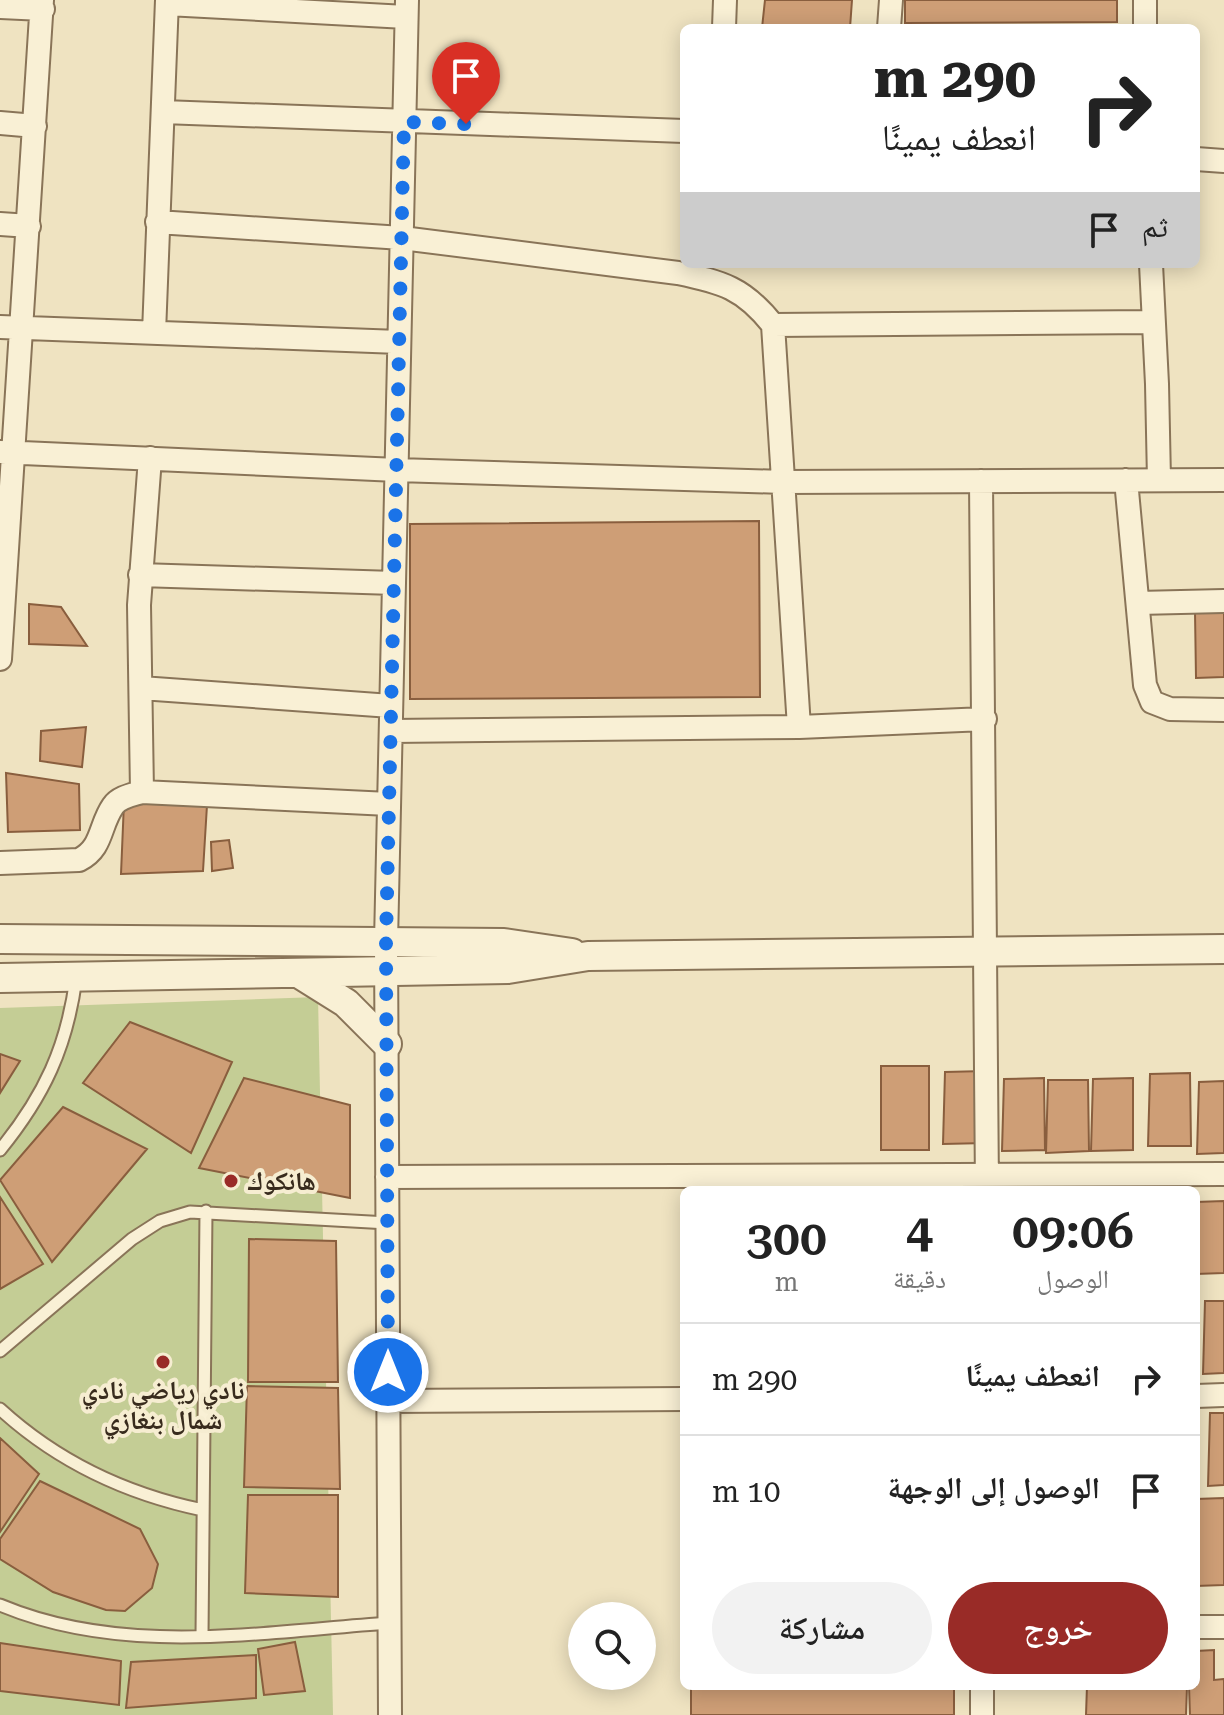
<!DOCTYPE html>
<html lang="ar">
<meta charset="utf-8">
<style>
body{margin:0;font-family:"Roboto Serif","Noto Naskh Arabic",serif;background:#f2f2f2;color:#222;direction:rtl;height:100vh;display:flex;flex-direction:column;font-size:30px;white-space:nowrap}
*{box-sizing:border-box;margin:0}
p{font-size:26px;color:#767676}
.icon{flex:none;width:44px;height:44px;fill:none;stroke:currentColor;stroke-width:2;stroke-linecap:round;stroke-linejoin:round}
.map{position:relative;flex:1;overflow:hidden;direction:ltr}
.drawer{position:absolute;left:680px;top:1186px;width:520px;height:504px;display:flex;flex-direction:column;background:#fff;border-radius:12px;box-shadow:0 4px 20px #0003;direction:rtl}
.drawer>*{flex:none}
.banner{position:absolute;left:680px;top:24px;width:520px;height:244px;border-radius:12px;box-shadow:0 4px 20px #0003;direction:rtl;background:#fff;color:#222;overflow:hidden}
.fabs{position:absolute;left:568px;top:1602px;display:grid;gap:16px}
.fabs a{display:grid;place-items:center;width:88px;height:88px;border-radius:50%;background:#fff;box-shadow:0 4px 20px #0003;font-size:40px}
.pin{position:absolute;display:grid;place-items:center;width:68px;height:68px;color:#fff;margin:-82px -34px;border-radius:50% 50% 50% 0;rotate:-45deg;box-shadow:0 0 8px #0007}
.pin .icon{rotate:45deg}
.me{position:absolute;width:88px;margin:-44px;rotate:0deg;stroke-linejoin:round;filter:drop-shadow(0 0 6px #0008)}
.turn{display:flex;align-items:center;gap:28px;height:168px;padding:0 32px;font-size:36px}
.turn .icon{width:104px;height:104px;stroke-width:2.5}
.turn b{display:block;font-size:56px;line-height:68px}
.then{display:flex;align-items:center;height:76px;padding:0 32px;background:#0003;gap:16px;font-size:30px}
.eta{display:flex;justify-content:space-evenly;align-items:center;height:136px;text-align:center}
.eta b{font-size:48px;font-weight:600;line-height:56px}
.cta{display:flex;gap:16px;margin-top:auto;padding:16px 32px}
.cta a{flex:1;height:92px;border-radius:48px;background:#992b27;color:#fff;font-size:32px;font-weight:600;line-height:92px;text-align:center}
.cta a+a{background:#f2f2f2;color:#222}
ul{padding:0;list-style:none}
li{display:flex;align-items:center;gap:24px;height:112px;padding:0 32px;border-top:2px solid #e0e0e0}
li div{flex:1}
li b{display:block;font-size:30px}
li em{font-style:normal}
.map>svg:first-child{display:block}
.green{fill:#c4cd95}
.building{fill:#ce9e76;stroke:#895e3e;stroke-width:2}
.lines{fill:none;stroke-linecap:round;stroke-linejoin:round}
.service-casing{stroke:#897458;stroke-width:15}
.minor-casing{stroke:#897458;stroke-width:26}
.tertiary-casing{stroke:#897458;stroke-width:32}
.service{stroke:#f9f0d5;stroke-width:11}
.minor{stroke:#f9f0d5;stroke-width:22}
.tertiary{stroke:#f9f0d5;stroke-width:28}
.route{stroke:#1a73e8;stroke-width:14;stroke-dasharray:0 25.2}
.poi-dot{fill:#992b27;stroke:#f6edd1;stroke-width:3}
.labels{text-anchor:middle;stroke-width:8;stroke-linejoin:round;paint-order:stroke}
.poi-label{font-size:26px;font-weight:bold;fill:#382b1d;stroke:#f6edd1;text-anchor:start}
</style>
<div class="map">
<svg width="1224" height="1715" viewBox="0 0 1224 1715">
<rect width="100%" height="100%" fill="#efe3c1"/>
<path class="green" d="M318 997 333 1715H0V1008Z"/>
<path class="building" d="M765 0H852L850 28H762Z
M905 0H1117V22L905 23Z
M759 521 760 697 410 699V524Z
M29 604 61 607 87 646 29 644Z
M1195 612H1224V677L1196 678Z
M86 727 82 767 40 761 41 731Z
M6 773 79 784 80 830 8 832Z
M124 802 207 805 203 871 121 874Z
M229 840 233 868 212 871 211 842Z
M130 1022 232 1062 191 1153 83 1083Z
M0 1054 20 1061 0 1093Z
M881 1066H929V1150H881Z
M985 1071 986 1143 943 1144 945 1072Z
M1190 1073 1191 1146H1148L1150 1074Z
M244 1078 350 1105V1198L199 1168Z
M1044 1078 1045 1150 1002 1151 1004 1079Z
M1133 1078V1150L1091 1151 1093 1079Z
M1048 1080H1088L1089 1151 1046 1153Z
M1224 1081V1153L1197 1154 1199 1082Z
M63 1107 147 1149 52 1262 0 1180Z
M0 1197 43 1264 0 1289Z
M1224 1201V1273L1196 1274V1202Z
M249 1239 336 1241 338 1382H248Z
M1205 1301H1224V1373L1203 1374Z
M247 1386 338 1388 340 1489 244 1487Z
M1210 1413H1224V1485L1208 1486Z
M0 1438 39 1474 0 1532Z
M40 1481 140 1529 158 1564 152 1588 125 1611 106 1610 53 1592 0 1559V1539Z
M248 1495H338V1597L245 1593Z
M1224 1498V1585L1196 1586V1499Z
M295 1642 305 1691 264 1695 258 1649Z
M0 1643 121 1661 119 1705 0 1691Z
M1214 1650V1680L1224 1679V1715H1190L1189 1686H1196V1651Z
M256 1655V1698L126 1708 131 1662Z
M691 1686H954V1715H691Z
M1087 1686H1187L1186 1715H1086Z"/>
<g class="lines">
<defs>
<path id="service" d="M0 1150C44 1096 67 1047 76 978
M0 1351 132 1239 160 1221 190 1212 388 1223
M0 1409C59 1463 126 1494 203 1510
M0 1605C124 1657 260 1632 389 1623
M202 1636 206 1211"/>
<path id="minor" d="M167 4 406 17
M0 7 43 9
M724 28 725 0
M889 28 891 0
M1145 28V0
M163 112 684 131
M0 123 35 126
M1196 159 1224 161
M157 222 402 238 678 273C722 282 744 288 773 325L1153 322
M0 224 29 226
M1151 264 1157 384 1159 480
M773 325 799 727
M0 327 399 342
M154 333 167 0
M0 452 397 470 783 482 1224 480
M1126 480 1145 685 1152 702 1170 709 1224 710
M981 481 987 1188
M140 575 394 583
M1138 603 1224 601
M0 659 42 0
M141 688 391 706
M391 731 799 727 985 719
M142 792 389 804
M0 863 79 860C103 848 99 826 113 806 119 797 132 795 142 792L139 605 150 458
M387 1177 1224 1174
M1196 1396 1224 1395
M388 1401 684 1399
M1196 1627H1224
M390 1715 386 942 407 0
M982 1715V1686"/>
<path id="tertiary" d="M0 939 504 943 572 953
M298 973 346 1003 387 1044
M0 978 508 969 588 956 1224 949"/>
</defs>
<use href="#service" class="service-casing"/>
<use href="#minor" class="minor-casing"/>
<use href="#tertiary" class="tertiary-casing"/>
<use href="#service" class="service"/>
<use href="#minor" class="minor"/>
<use href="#tertiary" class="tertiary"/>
</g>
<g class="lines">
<path class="route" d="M388 1372 386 942 404 122 466 124"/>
</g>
<g class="poi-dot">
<circle cx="231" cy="1181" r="8"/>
<circle cx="163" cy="1362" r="8"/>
</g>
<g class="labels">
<g class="poi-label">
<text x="247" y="1190">هانكوك</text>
<text x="163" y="1399" text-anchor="middle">نادي رياضي نادي<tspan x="163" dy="30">شمال بنغازي</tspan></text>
</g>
</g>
</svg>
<div class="fabs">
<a><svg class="icon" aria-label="search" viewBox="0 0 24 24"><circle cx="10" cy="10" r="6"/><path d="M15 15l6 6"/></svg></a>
</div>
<div class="pin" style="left:466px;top:124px;background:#d93025"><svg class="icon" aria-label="arrive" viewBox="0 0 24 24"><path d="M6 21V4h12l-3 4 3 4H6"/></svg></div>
<svg class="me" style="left:388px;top:1372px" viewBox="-20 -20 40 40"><circle r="17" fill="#1a73e8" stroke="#fff" stroke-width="3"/><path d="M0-11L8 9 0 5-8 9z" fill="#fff"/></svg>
<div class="banner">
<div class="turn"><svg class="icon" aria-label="right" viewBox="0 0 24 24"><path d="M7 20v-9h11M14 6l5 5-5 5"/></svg><div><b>290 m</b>انعطف يمينًا</div></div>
<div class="then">ثم<svg class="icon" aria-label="arrive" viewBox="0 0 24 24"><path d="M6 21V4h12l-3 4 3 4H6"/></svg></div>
</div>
<section class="drawer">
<div class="eta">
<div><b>09:06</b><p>الوصول</p></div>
<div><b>4</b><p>دقيقة</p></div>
<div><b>300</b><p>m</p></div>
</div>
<ul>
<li><svg class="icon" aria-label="right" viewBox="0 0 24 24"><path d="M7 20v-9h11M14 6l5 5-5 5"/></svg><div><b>انعطف يمينًا</b></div><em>290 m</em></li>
<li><svg class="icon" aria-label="arrive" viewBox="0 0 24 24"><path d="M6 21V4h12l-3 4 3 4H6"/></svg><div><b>الوصول إلى الوجهة</b></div><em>10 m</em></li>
</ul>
<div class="cta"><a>خروج</a><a>مشاركة</a></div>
</section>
</div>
